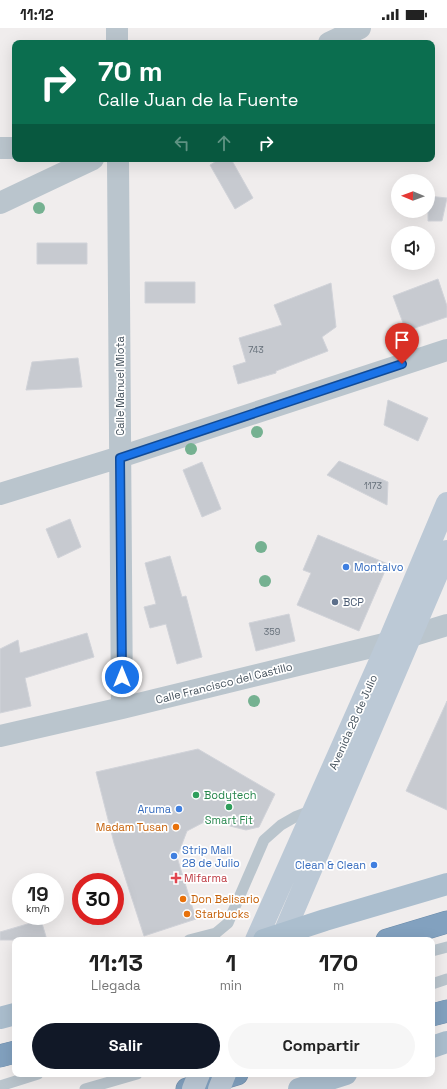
<!DOCTYPE html>
<html lang="es">
<style>
body{margin:0;font-family:"Space Grotesk",sans-serif;background:#f6f6f6;color:#222;height:100vh;display:flex;flex-direction:column;font-size:15px;white-space:nowrap}
*{box-sizing:border-box;margin:0}
p{font-size:13px;color:#767676}
.icon{flex:none;width:22px;height:22px;fill:none;stroke:currentColor;stroke-width:2;stroke-linecap:round;stroke-linejoin:round}
.map{position:relative;flex:1;overflow:hidden}
.sheet{position:absolute;left:12px;top:909px;width:423px;height:140px;display:flex;flex-direction:column;background:#fff;border-radius:8px;box-shadow:0 4px 16px #0002}
.sheet>*{flex:none}
.top-card{position:absolute;left:12px;top:12px;width:423px;height:122px;border-radius:8px;box-shadow:0 4px 16px #0002;background:#0b6e4f;color:#fff;overflow:hidden}
.needle{width:26px;rotate:271deg}
.fabs{position:absolute;left:391px;top:146px;display:grid;gap:8px}
.fabs a{display:grid;place-items:center;width:44px;height:44px;border-radius:50%;background:#fff;box-shadow:0 4px 16px #0002;font-size:20px}
.speed{position:absolute;left:12px;top:845px;display:flex;gap:8px;font-size:20px;font-weight:700;text-align:center}
.speed>*{display:grid;place-content:center;width:52px;height:52px;border-radius:50%;background:#fff;box-shadow:0 4px 16px #0002;line-height:1}
.speed small{font-size:10px;font-weight:400}
.speed .limit{border:6px solid #d22;background:#fff;color:#111}
.pin{position:absolute;display:grid;place-items:center;width:34px;height:34px;color:#fff;margin:-41px -17px;border-radius:50% 50% 50% 0;rotate:-45deg;box-shadow:0 0 4px #0007}
.pin .icon{rotate:45deg}
.me{position:absolute;width:44px;margin:-22px;rotate:0deg;stroke-linejoin:round;filter:drop-shadow(0 0 3px #0008)}
.turn{display:flex;align-items:center;gap:14px;height:84px;padding:0 20px;font-size:18px}
.turn .icon{width:52px;height:52px;stroke-width:2.5}
.turn b{display:block;font-size:28px;line-height:34px}
.lanes{display:flex;align-items:center;height:38px;padding:0 20px;background:#0003;justify-content:center;gap:20px;direction:ltr}
.lanes .off{opacity:.35}
.eta{display:flex;justify-content:space-evenly;align-items:center;height:68px;text-align:center}
.eta b{font-size:24px;font-weight:600;line-height:28px}
.button{display:flex;gap:8px;margin-top:auto;padding:8px 20px}
.button a{flex:1;height:46px;border-radius:24px;background:#111827;color:#fff;font-size:16px;font-weight:600;line-height:46px;text-align:center}
.button a+a{background:#f6f6f6;color:#222}
.status{display:flex;justify-content:space-between;align-items:center;height:28px;padding:0 20px;background:#fff;direction:ltr}
.status svg{height:11px;fill:currentColor}
.map>svg:first-child{display:block}
.building{fill:#c7cad0;stroke:#d1d3d9}
.lines{fill:none;stroke-linecap:round;stroke-linejoin:round}
.motorway-casing{stroke:#6d8cab;stroke-width:23}
.service{stroke:#bac5cd;stroke-width:11}
.minor{stroke:#bac5cd;stroke-width:22}
.secondary{stroke:#bcc9d6;stroke-width:22}
.primary{stroke:#abbece;stroke-width:22}
.motorway{stroke:#82a1bf;stroke-width:22}
.secondary-bridge{stroke:#bcc9d6;stroke-width:22}
.tree{fill:#75b191}
.route-casing{stroke:#114b97;stroke-width:10}
.route{stroke:#1a73e8;stroke-width:7}
.shop-dot{fill:#3f7fe0;stroke:#fff;stroke-width:1.5}
.service-dot{fill:#5c6f8a;stroke:#fff;stroke-width:1.5}
.leisure-dot{fill:#2e9e5b;stroke:#fff;stroke-width:1.5}
.food-dot{fill:#e8710a;stroke:#fff;stroke-width:1.5}
.health-dot{fill:#e0444e;stroke:#fff;stroke-width:1.5}
.labels{text-anchor:middle;stroke-width:3.5;stroke-linejoin:round;paint-order:stroke}
.number-label{font-size:9px;fill:#656f79}
.street-label{font-size:11px;fill:#44515c;stroke:#fff}
.shop-label{font-size:11px;fill:#366cbe;stroke:#fff;text-anchor:start}
.service-label{font-size:11px;fill:#4e5e75;stroke:#fff;text-anchor:start}
.leisure-label{font-size:11px;fill:#27864d;stroke:#fff;text-anchor:start}
.food-label{font-size:11px;fill:#c56008;stroke:#fff;text-anchor:start}
.health-label{font-size:11px;fill:#be3a42;stroke:#fff;text-anchor:start}
</style>
<div class="status"><b>11:12</b><svg viewBox="0 0 49 12"><path d="M0 12V9h3v3zM5 12V6h3v6zM10 12V3h3v9zM15 12V0h3v12zM26 1h20v11H26zM47 4h2v5h-2z"/></svg></div>
<div class="map">
<svg width="447" height="1061" viewBox="0 0 447 1061">
<rect width="100%" height="100%" fill="#f0eded"/>
<path class="building" d="M220 131H231L253 170 235 181 210 137Z
M428 168 447 170 442 193H428Z
M37 215H87V236H37Z
M438 251 447 278V289L406 303 393 268Z
M145 254H195V275H145Z
M331 255 336 299 322 309 328 323 276 343V345L238 356 233 338 246 334 239 310 282 297 274 277Z
M78 330 82 359 26 362 32 334Z
M388 372 428 390 418 413 384 397Z
M339 433 388 454 387 477 327 447Z
M202 434 221 481 202 489 183 442Z
M70 491 81 519 58 530 46 501Z
M318 507 388 536 359 603 297 577 311 545 303 542Z
M170 528 182 569 186 568 202 629 177 636 166 596 150 600 144 579 156 576 145 535Z
M289 586 295 613 256 623 249 595Z
M87 605 94 629 25 650 31 678 0 685V621L18 612 20 625Z
M447 673V782L406 763Z
M198 721 275 766 259 799 246 802 230 798 219 791 208 792 187 803 177 829 196 891 144 908 114 815 96 744Z
M41 892 47 912H0V904Z"/>
<g class="lines">
<defs>
<path id="motorway" d="M387 912 447 894
M432 987 447 983
M0 1028 15 1024
M187 1061 237 1046"/>
</defs>
<use href="#motorway" class="motorway-casing"/>
<path class="service" d="M189 912 216 905 228 895 264 812 281 797 295 789 313 782
M432 923 447 919
M432 956 447 951
M0 1058 38 1046
M85 1061 137 1046"/>
<path class="minor" d="M117 0V15
M329 15 360 0
M0 120H15
M118 131 122 680
M0 175 93 131
M0 466 120 429 447 322
M0 708 122 680 388 615 447 597"/>
<path class="secondary" d="M256 912 388 615 447 475
M281 912 447 523"/>
<path class="primary" d="M264 912 325 892 447 856
M0 990 15 986
M432 1019 447 1014
M299 1061 346 1046"/>
<use href="#motorway" class="motorway"/>
<path class="secondary-bridge" d="M193 1061 199 1046
M219 1061 225 1046"/>
</g>
<g class="tree">
<circle cx="39" cy="180" r="6"/>
<circle cx="257" cy="404" r="6"/>
<circle cx="191" cy="421" r="6"/>
<circle cx="261" cy="519" r="6"/>
<circle cx="265" cy="553" r="6"/>
<circle cx="254" cy="673" r="6"/>
</g>
<g class="lines">
<defs>
<path id="route" d="M122 649 120 430 402 336"/>
</defs>
<use href="#route" class="route-casing"/>
<use href="#route" class="route"/>
</g>
<g class="shop-dot">
<circle cx="346" cy="539" r="4"/>
<circle cx="179" cy="781" r="4"/>
<circle cx="174" cy="828" r="4"/>
<circle cx="374" cy="837" r="4"/>
</g>
<circle class="service-dot" cx="335" cy="574" r="4"/>
<g class="leisure-dot">
<circle cx="196" cy="767" r="4"/>
<circle cx="229" cy="779" r="4"/>
</g>
<g class="food-dot">
<circle cx="176" cy="799" r="4"/>
<circle cx="183" cy="871" r="4"/>
<circle cx="187" cy="886" r="4"/>
</g>
<path class="health-dot" d="M174 844h4v4h4v4h-4v4h-4v-4h-4v-4h4z"/>
<g class="labels">
<g class="number-label">
<text x="256" y="325">743</text>
<text x="373" y="461">1173</text>
<text x="272" y="607">359</text>
</g>
<g class="street-label">
<text transform="translate(120 358) rotate(-90)" y="4">Calle Manuel Miota</text>
<text transform="translate(224 655) rotate(-14)" y="4">Calle Francisco del Castillo</text>
<text transform="translate(353 694) rotate(-66)" y="4">Avenida 28 de Julio</text>
</g>
<g class="shop-label">
<text x="354" y="543">Montalvo</text>
<text x="171" y="785" text-anchor="end">Aruma</text>
<text x="182" y="826">Strip Mall<tspan x="182" dy="13">28 de Julio</tspan></text>
<text x="366" y="841" text-anchor="end">Clean &amp; Clean</text>
</g>
<g class="service-label">
<text x="343" y="578">BCP</text>
</g>
<g class="leisure-label">
<text x="204" y="771">Bodytech</text>
<text x="229" y="796" text-anchor="middle">Smart Fit</text>
</g>
<g class="food-label">
<text x="168" y="803" text-anchor="end">Madam Tusan</text>
<text x="191" y="875">Don Belisario</text>
<text x="195" y="890">Starbucks</text>
</g>
<g class="health-label">
<text x="184" y="854">Mifarma</text>
</g>
</g>
</svg>
<div class="fabs">
<a><svg class="needle" viewBox="-14 -14 28 28"><path d="M0-13l5 13h-10z" fill="#e53935"/><path d="M0 13l5-13h-10z" fill="#767676"/></svg></a>
<a><svg class="icon" aria-label="sound" viewBox="0 0 24 24"><path d="M4 9h4l5-4v14l-5-4H4zM17 9q2 3 0 6"/></svg></a>
</div>
<div class="speed"><div>19<small>km/h</small></div><div class="limit">30</div></div>
<div class="pin" style="left:402px;top:336px;background:#d93025"><svg class="icon" aria-label="arrive" viewBox="0 0 24 24"><path d="M6 21V4h12l-3 4 3 4H6"/></svg></div>
<svg class="me" style="left:122px;top:649px" viewBox="-20 -20 40 40"><circle r="17" fill="#1a73e8" stroke="#fff" stroke-width="3"/><path d="M0-11L8 9 0 5-8 9z" fill="#fff"/></svg>
<div class="top-card">
<div class="turn"><svg class="icon" aria-label="right" viewBox="0 0 24 24"><path d="M7 20v-9h11M14 6l5 5-5 5"/></svg><div><b>70 m</b>Calle Juan de la Fuente</div></div>
<div class="lanes"><svg class="icon off" aria-label="left" viewBox="0 0 24 24"><path d="M17 20v-9H6M10 6l-5 5 5 5"/></svg><svg class="icon off" aria-label="ahead" viewBox="0 0 24 24"><path d="M12 20V5M6 11l6-6 6 6"/></svg><svg class="icon" aria-label="right" viewBox="0 0 24 24"><path d="M7 20v-9h11M14 6l5 5-5 5"/></svg></div>
</div>
<section class="sheet">
<div class="eta">
<div><b>11:13</b><p>Llegada</p></div>
<div><b>1</b><p>min</p></div>
<div><b>170</b><p>m</p></div>
</div>
<div class="button"><a>Salir</a><a>Compartir</a></div>
</section>
</div>
